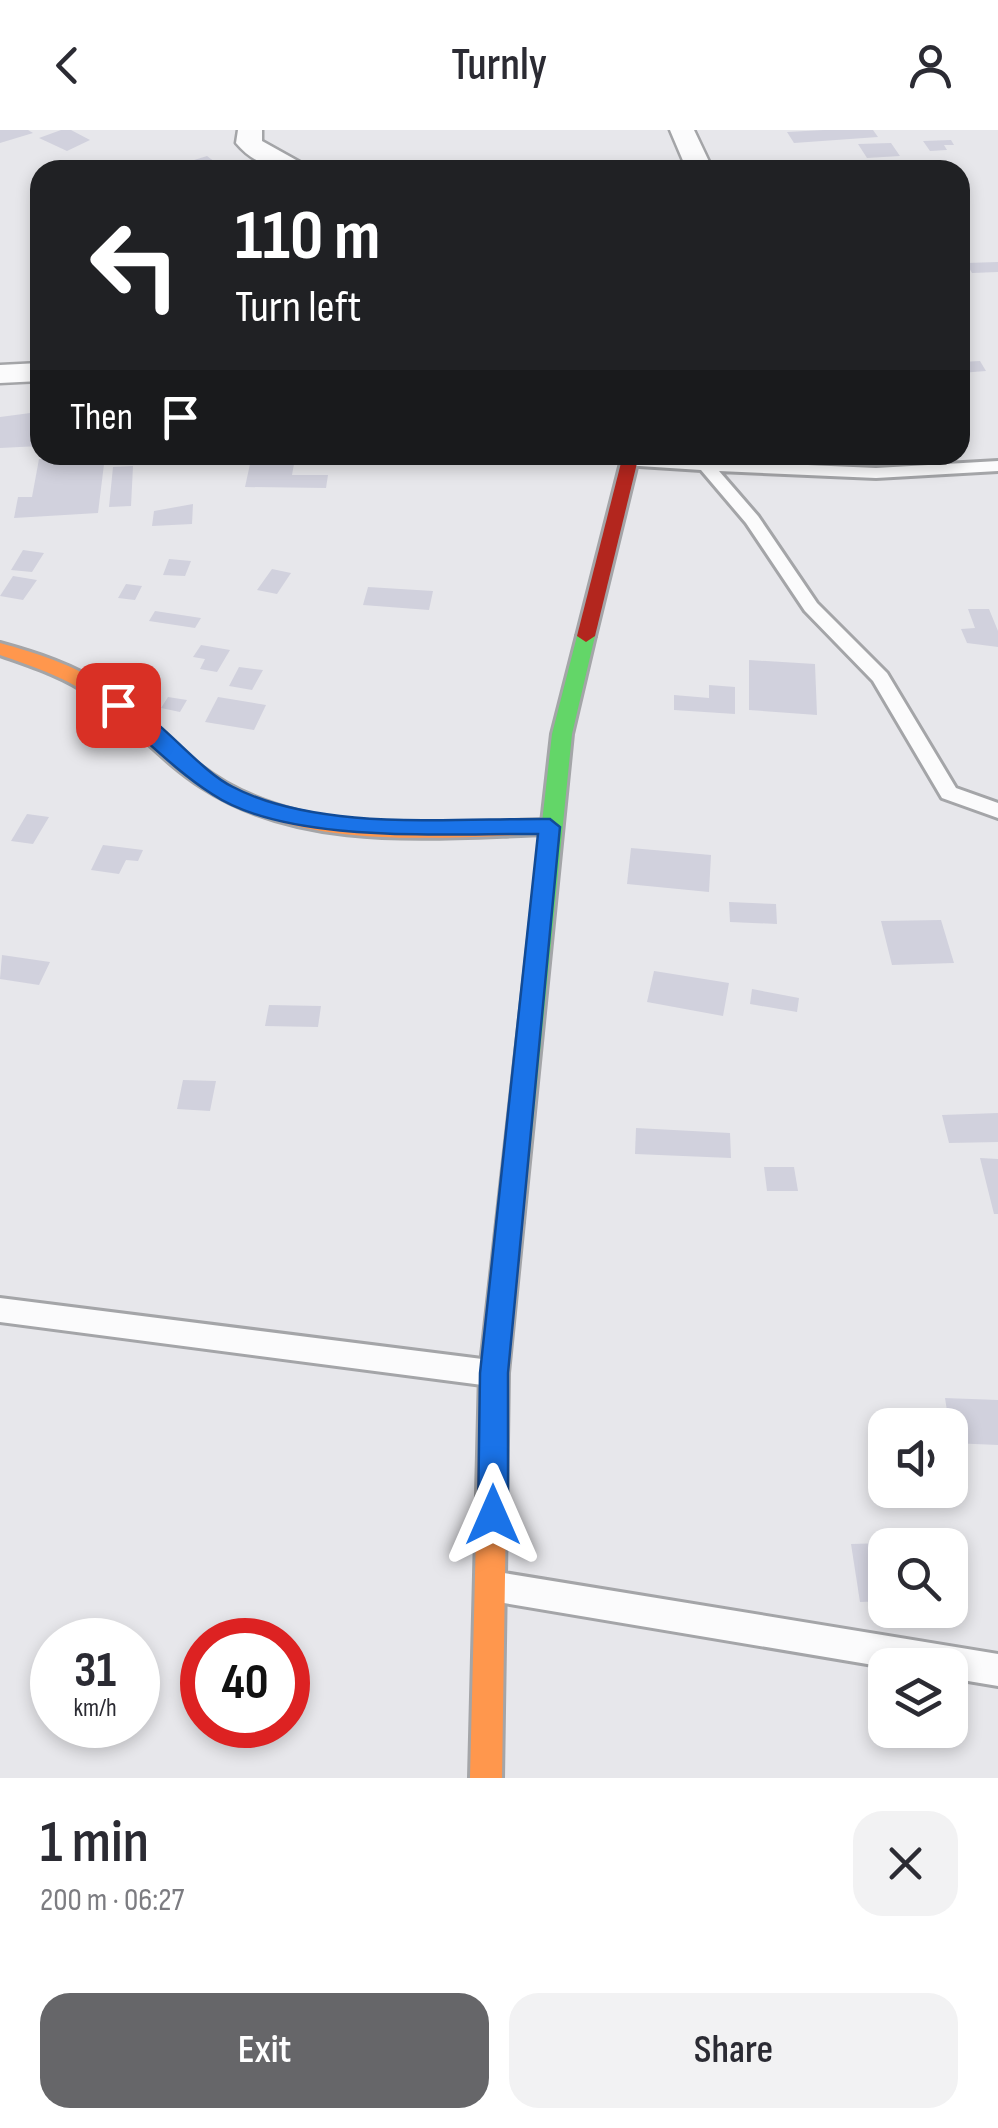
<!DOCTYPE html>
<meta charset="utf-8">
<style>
body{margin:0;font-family:"Sofia Sans Condensed",sans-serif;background:#f2f2f3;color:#2b2b33;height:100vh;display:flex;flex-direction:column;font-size:38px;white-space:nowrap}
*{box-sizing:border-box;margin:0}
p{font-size:32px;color:#7c7c81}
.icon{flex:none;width:55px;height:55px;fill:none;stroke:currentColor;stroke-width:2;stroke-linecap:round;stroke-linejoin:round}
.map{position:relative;height:1648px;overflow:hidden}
.details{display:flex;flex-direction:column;background:#fff;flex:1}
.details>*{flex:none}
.hud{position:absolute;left:30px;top:30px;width:940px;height:305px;border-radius:30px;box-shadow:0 5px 15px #0003;background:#202124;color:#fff;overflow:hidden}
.buttons{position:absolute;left:868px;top:1278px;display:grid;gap:20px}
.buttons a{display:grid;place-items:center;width:100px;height:100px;border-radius:20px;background:#fff;box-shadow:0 5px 15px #0003;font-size:50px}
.speed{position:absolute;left:30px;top:1488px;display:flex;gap:20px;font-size:50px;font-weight:700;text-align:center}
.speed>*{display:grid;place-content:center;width:130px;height:130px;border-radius:50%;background:#fff;box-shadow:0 5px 15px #0003;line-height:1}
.speed small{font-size:25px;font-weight:400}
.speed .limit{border:15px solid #d22;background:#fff;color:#111}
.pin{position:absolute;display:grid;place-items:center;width:85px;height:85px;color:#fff;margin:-42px;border-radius:20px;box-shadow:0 5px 15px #0006}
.me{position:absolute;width:110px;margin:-55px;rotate:0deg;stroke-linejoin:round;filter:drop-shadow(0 0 8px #0008)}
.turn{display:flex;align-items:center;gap:35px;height:210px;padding:0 40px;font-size:45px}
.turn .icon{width:130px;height:130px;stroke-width:2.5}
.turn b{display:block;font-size:70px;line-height:85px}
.then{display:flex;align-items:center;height:95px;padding:0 40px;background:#0003;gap:20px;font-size:38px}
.round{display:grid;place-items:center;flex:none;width:105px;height:105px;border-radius:30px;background:#f2f2f3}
.overview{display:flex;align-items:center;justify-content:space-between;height:170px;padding:0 40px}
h1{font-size:60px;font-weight:600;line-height:75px}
.primary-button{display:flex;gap:20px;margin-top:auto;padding:20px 40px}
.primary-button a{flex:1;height:115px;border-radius:30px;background:#666669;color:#fff;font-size:40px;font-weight:600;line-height:115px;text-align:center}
.primary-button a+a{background:#f2f2f3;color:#2b2b33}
header{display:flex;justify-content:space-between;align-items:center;height:130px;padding:0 40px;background:#fff;font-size:45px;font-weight:600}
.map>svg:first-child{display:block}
.building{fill:#d1d1dd}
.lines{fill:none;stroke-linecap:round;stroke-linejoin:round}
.lane-casing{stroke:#a4a5a8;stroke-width:6}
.street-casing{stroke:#a4a5a8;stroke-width:5}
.fast-casing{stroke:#a4a5a8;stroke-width:6}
.slow-casing{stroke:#a4a5a8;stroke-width:6}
.jam-casing{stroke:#a4a5a8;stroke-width:6}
.lane{fill:#fbfbfc;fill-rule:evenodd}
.street{fill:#fbfbfc;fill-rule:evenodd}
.fast{fill:#63d668;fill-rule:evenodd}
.slow{fill:#ff974d;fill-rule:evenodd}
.jam{fill:#b3261e;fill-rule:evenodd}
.route{fill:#1a73e8;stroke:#114b97;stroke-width:2.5}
</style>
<header><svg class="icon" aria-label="back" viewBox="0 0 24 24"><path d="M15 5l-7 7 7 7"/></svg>Turnly<svg class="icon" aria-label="person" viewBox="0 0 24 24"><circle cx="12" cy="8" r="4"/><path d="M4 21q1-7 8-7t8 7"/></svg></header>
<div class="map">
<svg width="998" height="1648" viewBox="0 0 998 1648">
<rect width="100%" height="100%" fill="#e7e7eb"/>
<path class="building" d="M0 0H28L33 3 0 13Z
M61 0H71L90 10 67 21 39 8Z
M824 0H873L878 7 794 13 787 2Z
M951 10 954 15H944L947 20 930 21 923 11Z
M891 13 900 26 867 28 858 14Z
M207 26 215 32 187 40 175 36Z
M998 132V142L972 143 966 133Z
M980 231 986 241 960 243V232Z
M38 282 40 316 0 318V287Z
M105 326 98 383 14 388 18 367H32L39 329Z
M250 334H294L292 345H328L326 358 245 357Z
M133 336 131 376 109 377 113 337Z
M193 374 192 394 152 396 154 381Z
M23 420 44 423 32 442 11 440Z
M169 429 191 431 185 446 163 445Z
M272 439 291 443 277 464 257 460Z
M13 446 37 450 23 470 0 466Z
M126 454 142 456 135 470 118 468Z
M368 457 433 461 429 480 363 475Z
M968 479H989L998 501V517L967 513 961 499 975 498Z
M155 481 201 488 195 498 149 491Z
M201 515 230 520 217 542 200 539 205 529 193 527Z
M749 530 815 534 817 585 749 580Z
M239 537 263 540 252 560 229 556Z
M709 555 735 557V584L674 580V565L709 568Z
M168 567 187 570 180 582 161 578Z
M218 567 266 575 254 600 205 592Z
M27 684 49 687 33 714 11 711Z
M103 715 143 720 138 731 126 730 119 744 91 740Z
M631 718 711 725 709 762 627 754Z
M729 772 776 774 777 794 730 792Z
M941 790 954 833 892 835 881 791Z
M2 825 50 832 39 855 0 849Z
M654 841 729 853 723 886 647 872Z
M752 859 799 868 797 882 750 874Z
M269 875 321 876 318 897 265 896Z
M183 950 216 951 210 981 177 979Z
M998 983V1012L949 1013 942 985Z
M636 998 730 1003 731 1028 635 1024Z
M980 1028 998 1029V1084H994Z
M764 1037H794L798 1061H767Z
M945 1268 998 1270V1315L952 1313Z
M885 1413V1471L860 1472 851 1414Z"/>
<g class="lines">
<defs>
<path id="lane" d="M630 327 876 338 998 331V341L876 348 719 341 758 386 817 473 887 543 956 658 998 673V688L942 668 873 551 805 481 746 393 701 340 624 335V329Z
M0 1168 490 1230 500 1234 504 1243 500 1252 490 1256 0 1192Z
M498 1442 998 1524V1556L950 1548V1535L885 1537 498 1472 487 1468 483 1457 487 1446Z"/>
<path id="street" d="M238 0H262V11L314 40C282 40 258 39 236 13Z
M670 0H694L713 40H687Z
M40 233V251L0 253V235Z"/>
<path id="fast" d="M586 500 595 506 572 604 523 1092 519 1100 510 1103 501 1100 497 1092 552 604 577 506Z"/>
<path id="slow" d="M0 513C36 523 75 535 106 557 148 587 181 627 226 653 323 708 443 692 550 690L560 697 550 704C434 707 304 723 202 657 161 631 130 592 90 565 63 546 31 536 0 525Z
M510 1081 519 1084 523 1092 508 1243 502 1648H470L480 1243 497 1092 501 1084Z"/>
<path id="jam" d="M623 325H639L595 506 586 512 577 506Z"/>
</defs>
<use href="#lane" class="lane-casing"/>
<use href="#street" class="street-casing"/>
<use href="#fast" class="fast-casing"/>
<use href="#slow" class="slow-casing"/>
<use href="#jam" class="jam-casing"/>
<use href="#lane" class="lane"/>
<use href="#street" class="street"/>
<use href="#fast" class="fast"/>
<use href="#slow" class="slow"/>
<use href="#jam" class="jam"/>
</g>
<path class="route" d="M118 569C154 579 196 639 233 657 319 702 454 688 550 689L560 697 508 1243V1385L503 1395 493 1400 482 1395 478 1385 480 1243 538 704C448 703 288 715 212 664 176 641 144 608 111 580L108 575Z"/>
</svg>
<div class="buttons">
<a><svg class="icon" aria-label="sound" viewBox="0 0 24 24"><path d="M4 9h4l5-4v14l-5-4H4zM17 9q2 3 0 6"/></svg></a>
<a><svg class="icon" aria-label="search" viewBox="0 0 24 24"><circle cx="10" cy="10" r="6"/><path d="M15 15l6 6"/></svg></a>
<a><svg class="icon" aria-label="layers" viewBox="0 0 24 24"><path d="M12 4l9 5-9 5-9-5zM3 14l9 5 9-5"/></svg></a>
</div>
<div class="speed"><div>31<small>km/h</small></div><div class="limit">40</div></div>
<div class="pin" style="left:118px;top:575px;background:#d93025"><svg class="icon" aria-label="arrive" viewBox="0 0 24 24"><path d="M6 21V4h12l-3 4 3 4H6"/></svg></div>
<svg class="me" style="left:493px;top:1385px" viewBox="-20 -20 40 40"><path d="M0-17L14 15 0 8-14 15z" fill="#1a73e8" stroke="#fff" stroke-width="4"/></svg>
<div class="hud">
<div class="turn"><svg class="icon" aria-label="left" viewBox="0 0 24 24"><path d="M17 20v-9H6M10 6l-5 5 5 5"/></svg><div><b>110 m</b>Turn left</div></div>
<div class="then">Then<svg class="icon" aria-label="arrive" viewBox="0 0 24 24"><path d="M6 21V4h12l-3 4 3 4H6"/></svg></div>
</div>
</div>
<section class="details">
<div class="overview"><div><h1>1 min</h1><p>200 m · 06:27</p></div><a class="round"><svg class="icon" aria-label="close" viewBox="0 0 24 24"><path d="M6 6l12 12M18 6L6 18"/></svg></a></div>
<div class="primary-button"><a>Exit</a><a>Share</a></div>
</section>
